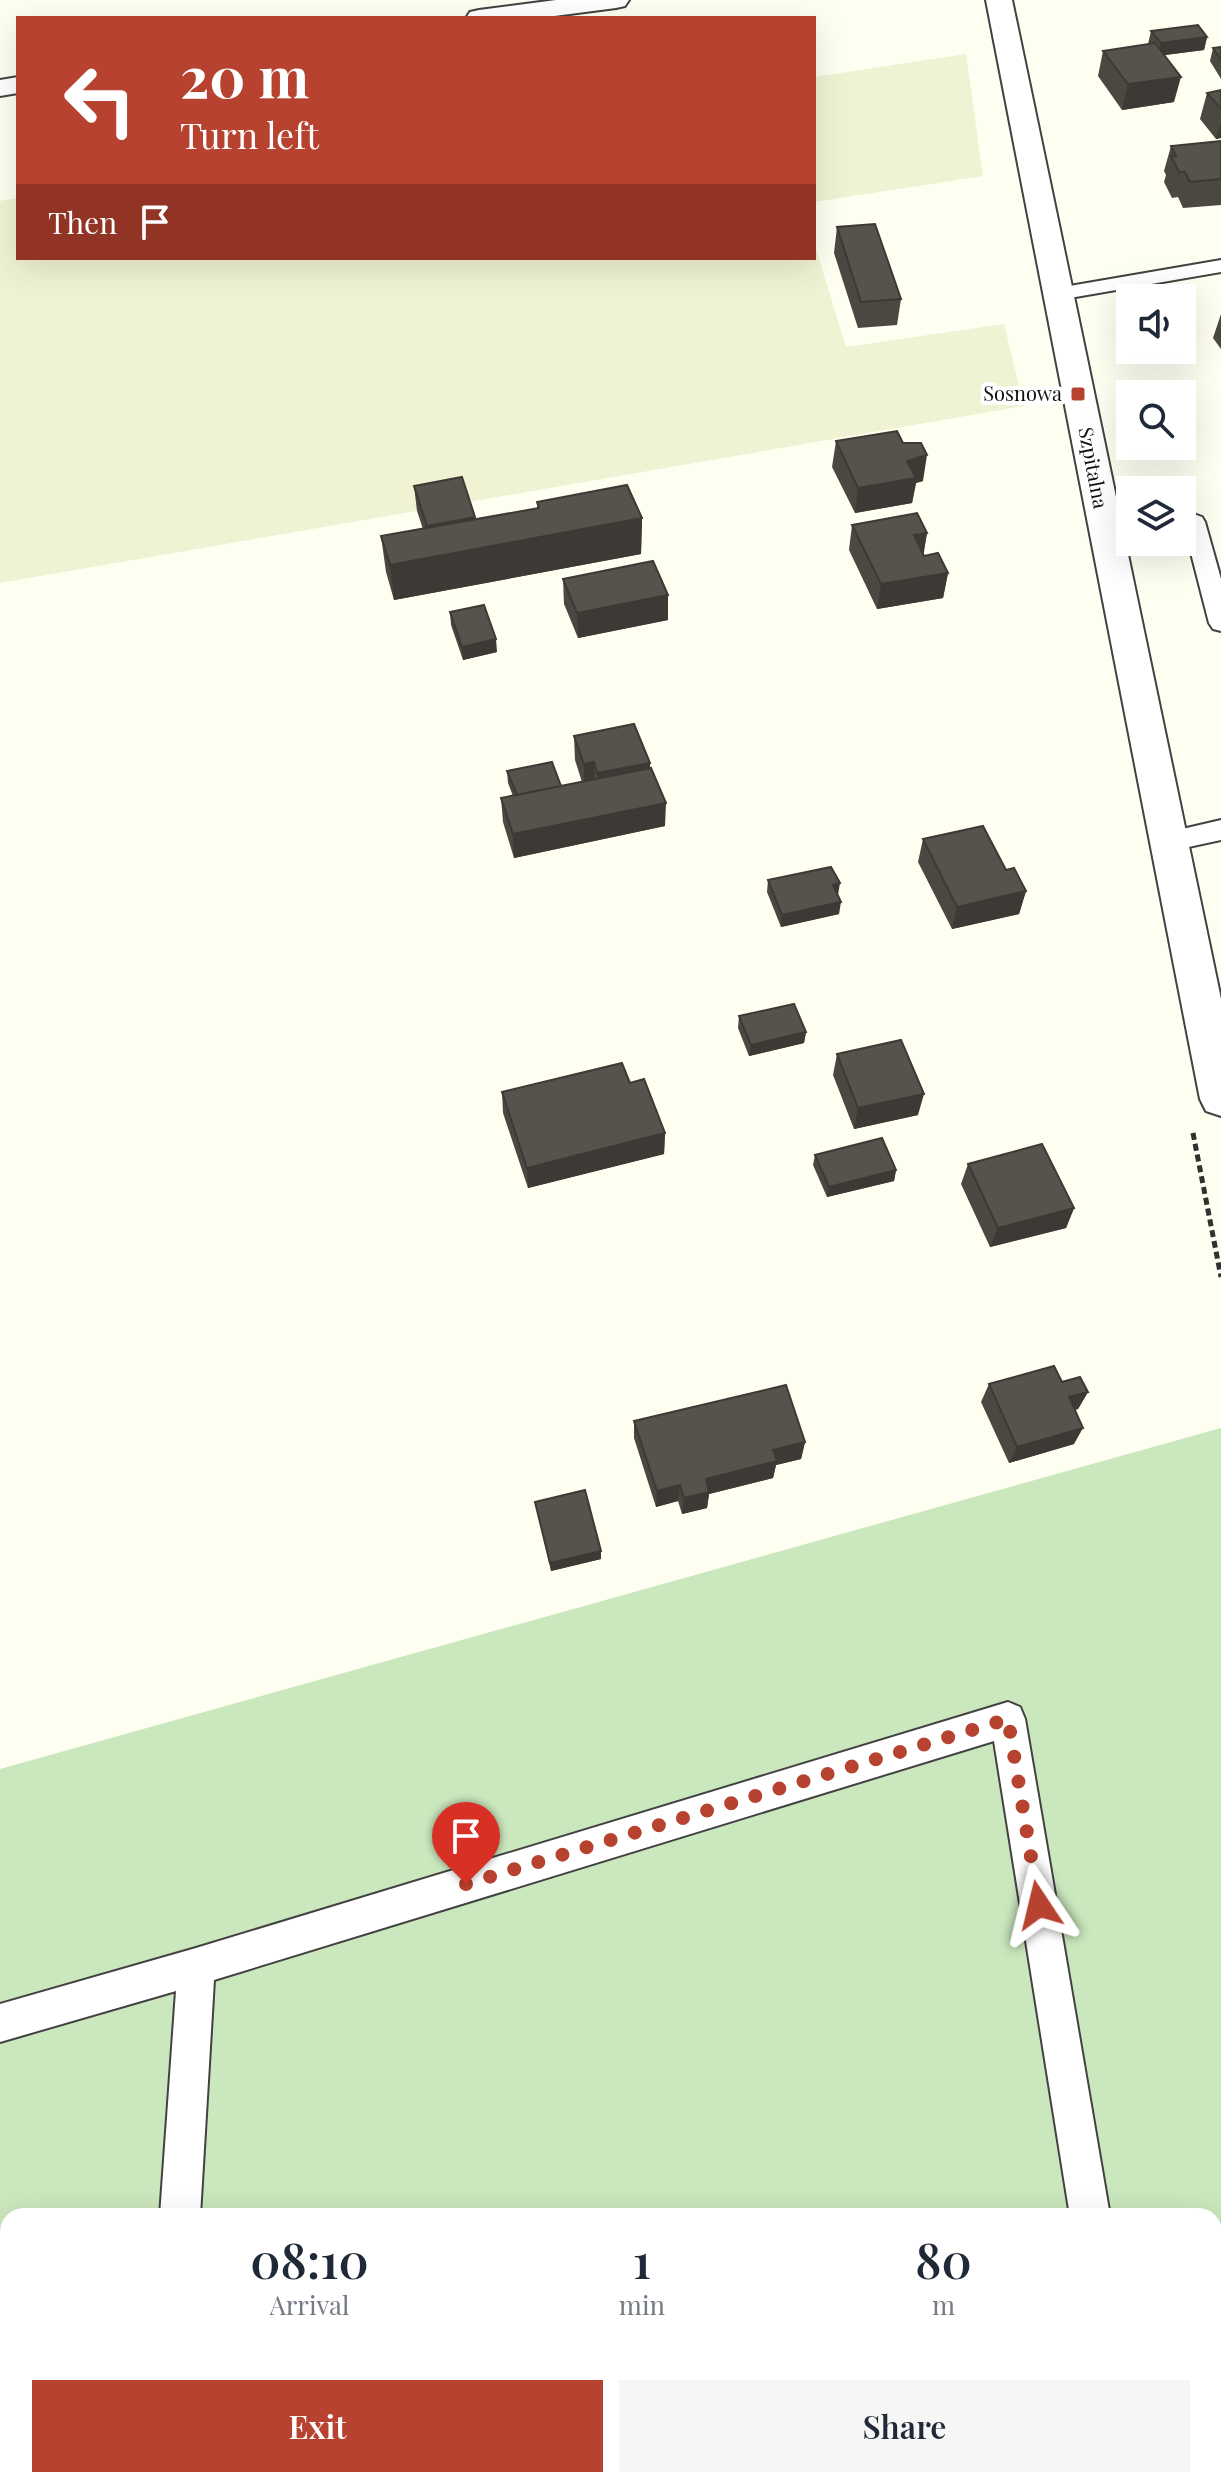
<!DOCTYPE html>
<style>
body{margin:0;font-family:"Playfair Display",serif;background:#f6f6f7;color:#1f2937;height:100vh;display:flex;flex-direction:column;font-size:30px;white-space:nowrap}
*{box-sizing:border-box;margin:0}
p{font-size:26px;color:#747a83}
.icon{flex:none;width:44px;height:44px;fill:none;stroke:currentColor;stroke-width:2;stroke-linecap:round;stroke-linejoin:round}
.map{position:relative;flex:1;overflow:hidden}
.panel{position:absolute;left:0px;top:2208px;width:1222px;height:280px;display:flex;flex-direction:column;background:#fff;border-radius:24px 24px 0 0;box-shadow:0 8px 32px #0002}
.panel>*{flex:none}
.top-card{position:absolute;left:16px;top:16px;width:800px;height:244px;border-radius:0px;box-shadow:0 8px 32px #0002;background:#b6422f;color:#fff;overflow:hidden}
.fabs{position:absolute;left:1116px;top:284px;display:grid;gap:16px}
.fabs a{display:grid;place-items:center;width:80px;height:80px;border-radius:0px;background:#fff;box-shadow:0 8px 32px #0002;font-size:40px}
.pin{position:absolute;display:grid;place-items:center;width:68px;height:68px;color:#fff;margin:-82px -34px;border-radius:50% 50% 50% 0;rotate:-45deg;box-shadow:0 0 8px #0007}
.pin .icon{rotate:45deg}
.me{position:absolute;width:88px;margin:-44px;rotate:350deg;stroke-linejoin:round;filter:drop-shadow(0 0 6px #0008)}
.turn{display:flex;align-items:center;gap:28px;height:168px;padding:0 32px;font-size:36px}
.turn .icon{width:104px;height:104px;stroke-width:2.5}
.turn b{display:block;font-size:56px;line-height:68px}
.then{display:flex;align-items:center;height:76px;padding:0 32px;background:#0003;gap:16px;font-size:30px}
.eta{display:flex;justify-content:space-evenly;align-items:center;height:136px;text-align:center}
.eta b{font-size:48px;font-weight:600;line-height:56px}
.cta{display:flex;gap:16px;margin-top:auto;padding:16px 32px}
.cta a{flex:1;height:92px;border-radius:0px;background:#b6422f;color:#fff;font-size:32px;font-weight:600;line-height:92px;text-align:center}
.cta a+a{background:#f6f6f7;color:#1f2937}
.map>svg:first-child{display:block}
.farmland{fill:#f0f3d3}
.green{fill:#cbe7bd;fill-rule:evenodd}
.lines{fill:none;stroke-linecap:round;stroke-linejoin:round}
.service-casing{stroke:#424242;stroke-width:4}
.minor-casing{stroke:#424242;stroke-width:4}
.tertiary-casing{stroke:#424242;stroke-width:4}
.path{stroke:#313131;stroke-width:5;stroke-dasharray:7 4;stroke-linecap:butt}
.service{fill:#fff;fill-rule:evenodd}
.minor{fill:#fff;fill-rule:evenodd}
.tertiary{fill:#fff;fill-rule:evenodd}
.wall{fill:#4b4741}
.shaded-wall{fill:#3d3935}
.building{fill:#57524c;stroke:#3d3935;stroke-width:2}
.route{stroke:#b6422f;stroke-width:14;stroke-dasharray:0 25.2}
.poi-dot{fill:#b6422f;stroke:#fff;stroke-width:3}
.labels{text-anchor:middle;stroke-width:8;stroke-linejoin:round;paint-order:stroke}
.far-poi-label{font-size:20px;fill:#0f0f0f;stroke:#fff;text-anchor:end}
.far-street-label{font-size:20px;fill:#0f0f0f;stroke:#fff}
</style>
<div class="map">
<svg width="1221" height="2488" viewBox="0 0 1221 2488">
<rect width="100%" height="100%" fill="#fefef1"/>
<path class="farmland" d="M966 54 983 176 814 202V77Z
M18 198V258H814V242L846 347 1004 324 1024 406 0 583V201Z"/>
<path class="green" d="M1221 1428V2488H0V1769ZM8 2216H1214V2480H8Z"/>
<g class="lines">
<defs>
<path id="service" d="M1221 260V272L1058 300 1048 294 1058 288Z
M1194 514 1202 517 1205 522 1221 579V631L1213 629 1209 623 1183 522 1186 517Z
M1221 820V840L1170 851 1161 848 1157 841 1161 834Z
M1008 1702 1020 1707 1025 1719 1110 2216H1070L994 1741 214 1980 200 2216H160L176 1991 0 2042V2004L196 1948Z
M143 2480H185L184 2488H142Z
M1113 2480H1155L1156 2488H1114Z"/>
<path id="minor" d="M556 0H629L625 6 616 8 539 18H466L470 12 479 10Z
M18 77V93L0 96V80Z"/>
<path id="tertiary" d="M986 0H1012L1221 999V1116L1206 1111 1200 1099Z"/>
</defs>
<use href="#service" class="service-casing"/>
<use href="#minor" class="minor-casing"/>
<use href="#tertiary" class="tertiary-casing"/>
<path class="path" d="M1193 1133 1221 1277"/>
<use href="#service" class="service"/>
<use href="#minor" class="minor"/>
<use href="#tertiary" class="tertiary"/>
</g>
<path class="wall" d="M1151 31 1207 37 1204 50 1165 55 1174 102 1122 110 1098 76 1103 51 1148 44Z
M1221 47V79L1210 61 1213 48Z
M1221 90V138L1216 139 1200 119 1207 93Z
M1221 141V205L1183 208 1178 197 1172 198 1164 182 1166 175 1164 171 1171 146Z
M837 227 901 299 897 325 858 328 834 253Z
M1221 314V349L1213 338Z
M836 441 923 481 916 483 912 503 855 513 832 467Z
M414 486 476 519 537 508V502L642 518 641 554 394 600 386 572 381 536 423 529 417 511Z
M852 525 927 533 923 554 948 573 943 598 877 609 849 550Z
M563 579 668 595V620L578 638 564 604Z
M450 612 497 652 463 660 451 625Z
M574 736 650 763V768L665 826 514 858 503 822 501 798 513 796 508 783 507 771 561 786 582 782 575 760Z
M923 839 1006 870 1026 891 1019 914 952 929 918 862Z
M768 880 837 895 839 914 781 927 767 892Z
M739 1016 806 1032 804 1043 749 1056 738 1028Z
M837 1054 918 1115 854 1129 833 1075Z
M630 1083 665 1133 664 1154 528 1188 503 1113 502 1092Z
M815 1155 896 1170 894 1181 827 1197 813 1165Z
M968 1164 1074 1208 1066 1228 990 1247 961 1184Z
M1062 1382 1088 1392 1078 1409 1075 1410 1074 1444 1009 1463 981 1402 989 1384Z
M634 1421 805 1442 801 1459 776 1465 773 1478 709 1494 707 1508 682 1514 678 1501 656 1507 634 1438Z
M535 1502 601 1551V1559L551 1571Z"/>
<path class="shaded-wall" d="M1207 37 1204 50 1157 56 1161 43Z
M1181 77 1174 102 1122 110 1128 84Z
M1221 123V138L1216 139Z
M927 455 923 481 916 483 912 503 855 513 858 488 907 461Z
M475 517 477 542 430 551 427 526Z
M642 518 641 554 394 600 390 565Z
M927 533 923 558 914 535Z
M948 573 943 598 877 609 881 584Z
M668 595V620L578 638 577 613Z
M496 639 497 652 463 660 462 647Z
M594 762V786L584 788V764Z
M650 763 649 787 597 797V773Z
M666 803 665 826 514 858 513 834Z
M840 883 838 895 833 885Z
M1026 891 1019 914 952 929 957 907Z
M841 902 839 914 781 927 782 915Z
M806 1032 804 1043 749 1056 751 1045Z
M924 1094 918 1115 854 1129 858 1108Z
M665 1133 664 1154 528 1188 527 1168Z
M896 1170 894 1181 827 1197 829 1187Z
M1074 1208 1066 1228 990 1247 998 1228Z
M1088 1392 1078 1409 1060 1414 1069 1397Z
M1083 1428 1074 1444 1009 1463 1017 1447Z
M805 1442 801 1459 776 1465 773 1478 709 1494 707 1508 682 1514 684 1498 706 1479 773 1450Z
M680 1485 678 1501 656 1507 657 1491Z
M601 1551V1559L551 1571 550 1563Z"/>
<path class="building" d="M1198 25 1207 37 1161 43 1151 31Z
M1155 43 1181 77 1128 84 1103 51Z
M1221 47V60L1213 48Z
M1221 90V109L1207 93Z
M1221 141V179L1190 182 1185 172H1179L1171 156H1176L1171 146Z
M875 224 901 299 861 302 837 227Z
M897 431 903 443H921L927 455 907 461 916 478 858 488 836 441Z
M462 477 475 517 427 526 414 486Z
M627 485 642 518 390 565 381 536 539 508 537 502Z
M917 513 927 533 914 535 924 556 938 553 948 573 881 584 852 525Z
M653 561 668 595 577 613 563 579Z
M484 605 496 639 462 647 450 612Z
M634 724 650 763 597 773 594 762 584 764 574 736Z
M552 762 561 786 517 795 507 771Z
M651 768 666 803 513 834 501 798Z
M983 826 1006 870 1014 868 1026 891 957 907 923 839Z
M831 867 840 883 833 885 841 902 782 915 768 880Z
M794 1004 806 1032 751 1045 739 1016Z
M901 1040 924 1094 858 1108 837 1054Z
M622 1063 630 1083 644 1079 665 1133 527 1168 502 1092Z
M882 1138 896 1170 829 1187 815 1155Z
M1042 1144 1074 1208 998 1228 968 1164Z
M1054 1366 1062 1382 1080 1377 1088 1392 1069 1397 1083 1428 1017 1447 989 1384Z
M786 1385 805 1442 773 1450 777 1461 706 1479 709 1492 684 1498 680 1485 657 1491 634 1421Z
M585 1490 601 1551 550 1563 535 1502Z"/>
<g class="lines">
<path class="route" d="M466 1884 1008 1719 1039 1905"/>
</g>
<rect class="poi-dot" x="1070" y="386" width="16" height="16" rx="4"/>
<g class="labels">
<g class="far-poi-label">
<text x="1062" y="401">Sosnowa</text>
</g>
<g class="far-street-label">
<text transform="translate(1093 468) rotate(79)" y="7">Szpitalna</text>
</g>
</g>
</svg>
<div class="fabs">
<a><svg class="icon" aria-label="sound" viewBox="0 0 24 24"><path d="M4 9h4l5-4v14l-5-4H4zM17 9q2 3 0 6"/></svg></a>
<a><svg class="icon" aria-label="search" viewBox="0 0 24 24"><circle cx="10" cy="10" r="6"/><path d="M15 15l6 6"/></svg></a>
<a><svg class="icon" aria-label="layers" viewBox="0 0 24 24"><path d="M12 4l9 5-9 5-9-5zM3 14l9 5 9-5"/></svg></a>
</div>
<div class="pin" style="left:466px;top:1884px;background:#d93025"><svg class="icon" aria-label="arrive" viewBox="0 0 24 24"><path d="M6 21V4h12l-3 4 3 4H6"/></svg></div>
<svg class="me" style="left:1039px;top:1905px" viewBox="-20 -20 40 40"><path d="M0-17L14 15 0 8-14 15z" fill="#b6422f" stroke="#fff" stroke-width="4"/></svg>
<div class="top-card">
<div class="turn"><svg class="icon" aria-label="left" viewBox="0 0 24 24"><path d="M17 20v-9H6M10 6l-5 5 5 5"/></svg><div><b>20 m</b>Turn left</div></div>
<div class="then">Then<svg class="icon" aria-label="arrive" viewBox="0 0 24 24"><path d="M6 21V4h12l-3 4 3 4H6"/></svg></div>
</div>
<section class="panel">
<div class="eta">
<div><b>08:10</b><p>Arrival</p></div>
<div><b>1</b><p>min</p></div>
<div><b>80</b><p>m</p></div>
</div>
<div class="cta"><a>Exit</a><a>Share</a></div>
</section>
</div>
